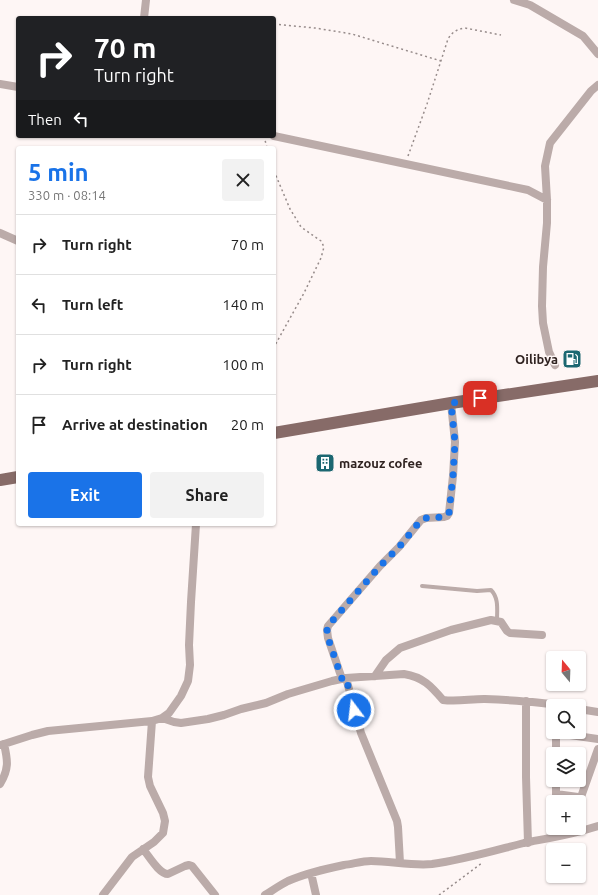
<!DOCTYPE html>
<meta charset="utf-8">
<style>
body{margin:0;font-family:Ubuntu,sans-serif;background:#f2f2f2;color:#222;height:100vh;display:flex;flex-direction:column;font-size:15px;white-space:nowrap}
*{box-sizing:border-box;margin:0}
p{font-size:13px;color:#767676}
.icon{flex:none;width:22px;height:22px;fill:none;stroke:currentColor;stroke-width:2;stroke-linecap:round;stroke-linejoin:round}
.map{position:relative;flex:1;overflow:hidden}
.sheet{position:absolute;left:16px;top:146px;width:260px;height:380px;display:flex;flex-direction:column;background:#fff;border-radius:4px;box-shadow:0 1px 3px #0004}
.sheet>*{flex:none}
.hud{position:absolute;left:16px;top:16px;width:260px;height:122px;border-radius:4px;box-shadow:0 1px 3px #0004;background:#202124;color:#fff;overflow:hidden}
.needle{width:26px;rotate:341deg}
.buttons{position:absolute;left:546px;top:651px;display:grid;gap:8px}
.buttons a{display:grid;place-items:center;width:40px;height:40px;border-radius:4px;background:#fff;box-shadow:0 1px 3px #0004;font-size:20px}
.pin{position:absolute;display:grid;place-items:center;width:34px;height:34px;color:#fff;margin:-17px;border-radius:8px;box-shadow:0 2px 6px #0006}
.me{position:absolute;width:44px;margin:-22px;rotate:345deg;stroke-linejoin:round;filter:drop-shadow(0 0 3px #0008)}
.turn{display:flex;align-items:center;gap:14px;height:84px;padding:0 12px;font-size:18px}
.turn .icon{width:52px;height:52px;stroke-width:2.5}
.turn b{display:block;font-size:28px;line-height:34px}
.then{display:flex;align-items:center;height:38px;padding:0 12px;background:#0003;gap:8px;font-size:15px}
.round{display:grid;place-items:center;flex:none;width:42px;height:42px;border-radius:4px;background:#f2f2f2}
.headline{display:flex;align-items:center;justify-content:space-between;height:68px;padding:0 12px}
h1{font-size:24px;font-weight:600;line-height:30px;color:#1a73e8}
.primary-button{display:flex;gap:8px;margin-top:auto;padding:8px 12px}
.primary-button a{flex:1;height:46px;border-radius:4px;background:#1a73e8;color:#fff;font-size:16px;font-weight:600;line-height:46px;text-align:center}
.primary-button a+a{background:#f2f2f2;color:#222}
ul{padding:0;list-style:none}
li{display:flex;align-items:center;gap:12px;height:60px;padding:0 12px;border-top:1px solid #e0e0e0}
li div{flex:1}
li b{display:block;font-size:15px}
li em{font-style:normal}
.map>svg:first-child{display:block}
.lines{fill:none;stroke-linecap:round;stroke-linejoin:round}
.path{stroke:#978c8b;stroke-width:1.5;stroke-dasharray:2 3;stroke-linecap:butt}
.service{stroke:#bbaba9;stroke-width:4}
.minor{stroke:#bbaba9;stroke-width:8}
.primary{stroke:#876b68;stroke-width:12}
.route{stroke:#1a73e8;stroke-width:7;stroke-dasharray:0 12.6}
.labels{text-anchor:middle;stroke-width:3;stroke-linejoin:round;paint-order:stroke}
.poi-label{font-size:13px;font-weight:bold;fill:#302321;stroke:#fef6f5;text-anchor:end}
</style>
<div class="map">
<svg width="598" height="895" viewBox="0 0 598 895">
<rect width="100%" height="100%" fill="#fef6f5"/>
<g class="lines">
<path class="path" d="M274 24 315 28 352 34 441 61
M264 136 267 148
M408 156 427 104 448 39C452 32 457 29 465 28L501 35
M274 171 290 209 301 227 321 241 324 247 321 258 304 293 274 347
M439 895 482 863"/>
<path class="service" d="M422 586 477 591 491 590C499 598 497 610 497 620"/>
<path class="minor" d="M514 0 530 5 583 36 598 54
M144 18 146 0
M0 84 18 87
M274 136 528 190 547 200
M0 233 18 241
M555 365 549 352 543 323 542 306 543 267 547 223V200L545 166 550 143 591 91 598 85
M375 676 386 660 400 648 451 630 491 620 501 622 507 631 510 633 542 635
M346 678 361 733 397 821 398 827 400 863
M342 679 328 638 327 630 328 626 380 566 399 547 421 520 426 518 444 517 447 516 449 513 453 476 455 442 451 403
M526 701V777L528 843
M579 709 598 712
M162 718 174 722 181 723 208 719 224 715 241 709 266 703 288 694 332 681 346 678 404 674C423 677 431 686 443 700 457 702 470 699 484 699 510 700 537 701 563 706
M556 732V754
M556 733 598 739
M0 745 4 744 32 735 48 731 152 721 162 718 169 713 181 696 188 681 190 665 189 645 191 602 196 524
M0 784C9 769 8 761 4 744
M556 794 578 797H581L598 749
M556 802V780
M143 849C149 856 159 874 168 874L185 866 189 865 192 866 215 895
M311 873 316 895
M103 895 132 857 154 842 163 833 165 821 163 813 150 786 148 777 152 721
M265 895C273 890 280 885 288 881 306 873 325 869 344 865 353 864 362 861 371 861 391 861 412 866 432 864 463 860 493 851 524 843 549 838 574 834 598 826"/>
<path class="primary" d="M274 433 451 403 598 381
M0 480 18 477"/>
</g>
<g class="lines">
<path class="route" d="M354 710 346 678 342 679 328 638 327 630 328 626 380 566 399 547 421 520 426 518 444 517 447 516 449 513 453 476 455 442 451 403 480 398"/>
</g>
<defs>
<symbol id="fuel-square" viewBox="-11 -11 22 22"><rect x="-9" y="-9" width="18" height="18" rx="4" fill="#1c6771" stroke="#fef6f5"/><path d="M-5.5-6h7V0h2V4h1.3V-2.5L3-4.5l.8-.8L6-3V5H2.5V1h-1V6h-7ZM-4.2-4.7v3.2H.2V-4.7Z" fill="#fff"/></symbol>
<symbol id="building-square" viewBox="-11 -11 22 22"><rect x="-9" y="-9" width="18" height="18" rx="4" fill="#1c6771" stroke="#fef6f5"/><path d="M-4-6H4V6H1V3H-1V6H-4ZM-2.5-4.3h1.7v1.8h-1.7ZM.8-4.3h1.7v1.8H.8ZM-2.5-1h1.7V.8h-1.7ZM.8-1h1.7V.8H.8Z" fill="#fff"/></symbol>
</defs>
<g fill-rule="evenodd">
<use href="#fuel-square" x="561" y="348" width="22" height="22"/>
<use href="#building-square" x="314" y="452" width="22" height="22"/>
</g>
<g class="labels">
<g class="poi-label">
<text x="558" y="364">Oilibya</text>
<text x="339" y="468" text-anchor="start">mazouz cofee</text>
</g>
</g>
</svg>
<div class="buttons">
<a><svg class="needle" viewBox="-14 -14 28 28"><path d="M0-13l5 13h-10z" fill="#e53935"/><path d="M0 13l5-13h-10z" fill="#767676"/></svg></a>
<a><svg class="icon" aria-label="search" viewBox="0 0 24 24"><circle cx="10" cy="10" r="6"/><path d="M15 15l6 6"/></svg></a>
<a><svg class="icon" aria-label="layers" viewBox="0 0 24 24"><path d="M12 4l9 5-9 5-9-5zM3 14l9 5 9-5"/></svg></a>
<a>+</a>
<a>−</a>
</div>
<div class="pin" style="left:480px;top:398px;background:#d93025"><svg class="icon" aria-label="arrive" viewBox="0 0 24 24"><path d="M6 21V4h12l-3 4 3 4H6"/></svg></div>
<svg class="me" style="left:354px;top:710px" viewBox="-20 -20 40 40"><circle r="17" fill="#1a73e8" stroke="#fff" stroke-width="3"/><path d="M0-11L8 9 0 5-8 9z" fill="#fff"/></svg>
<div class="hud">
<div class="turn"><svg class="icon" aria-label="right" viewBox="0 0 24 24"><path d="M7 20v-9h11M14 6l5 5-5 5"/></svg><div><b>70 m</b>Turn right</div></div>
<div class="then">Then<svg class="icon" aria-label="left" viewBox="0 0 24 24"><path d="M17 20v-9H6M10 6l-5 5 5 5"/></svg></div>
</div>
<section class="sheet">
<div class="headline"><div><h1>5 min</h1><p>330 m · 08:14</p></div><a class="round"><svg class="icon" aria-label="close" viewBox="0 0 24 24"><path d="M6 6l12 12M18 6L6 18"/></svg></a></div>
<ul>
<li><svg class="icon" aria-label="right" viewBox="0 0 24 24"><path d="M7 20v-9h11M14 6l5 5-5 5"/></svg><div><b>Turn right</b></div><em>70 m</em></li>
<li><svg class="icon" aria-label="left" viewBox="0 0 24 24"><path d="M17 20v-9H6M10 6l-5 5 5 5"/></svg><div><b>Turn left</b></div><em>140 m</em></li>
<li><svg class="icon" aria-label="right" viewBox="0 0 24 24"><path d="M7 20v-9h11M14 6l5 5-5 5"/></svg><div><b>Turn right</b></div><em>100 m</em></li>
<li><svg class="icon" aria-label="arrive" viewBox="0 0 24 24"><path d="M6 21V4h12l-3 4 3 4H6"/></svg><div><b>Arrive at destination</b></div><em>20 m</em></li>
</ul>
<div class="primary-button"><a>Exit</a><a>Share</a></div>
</section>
</div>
